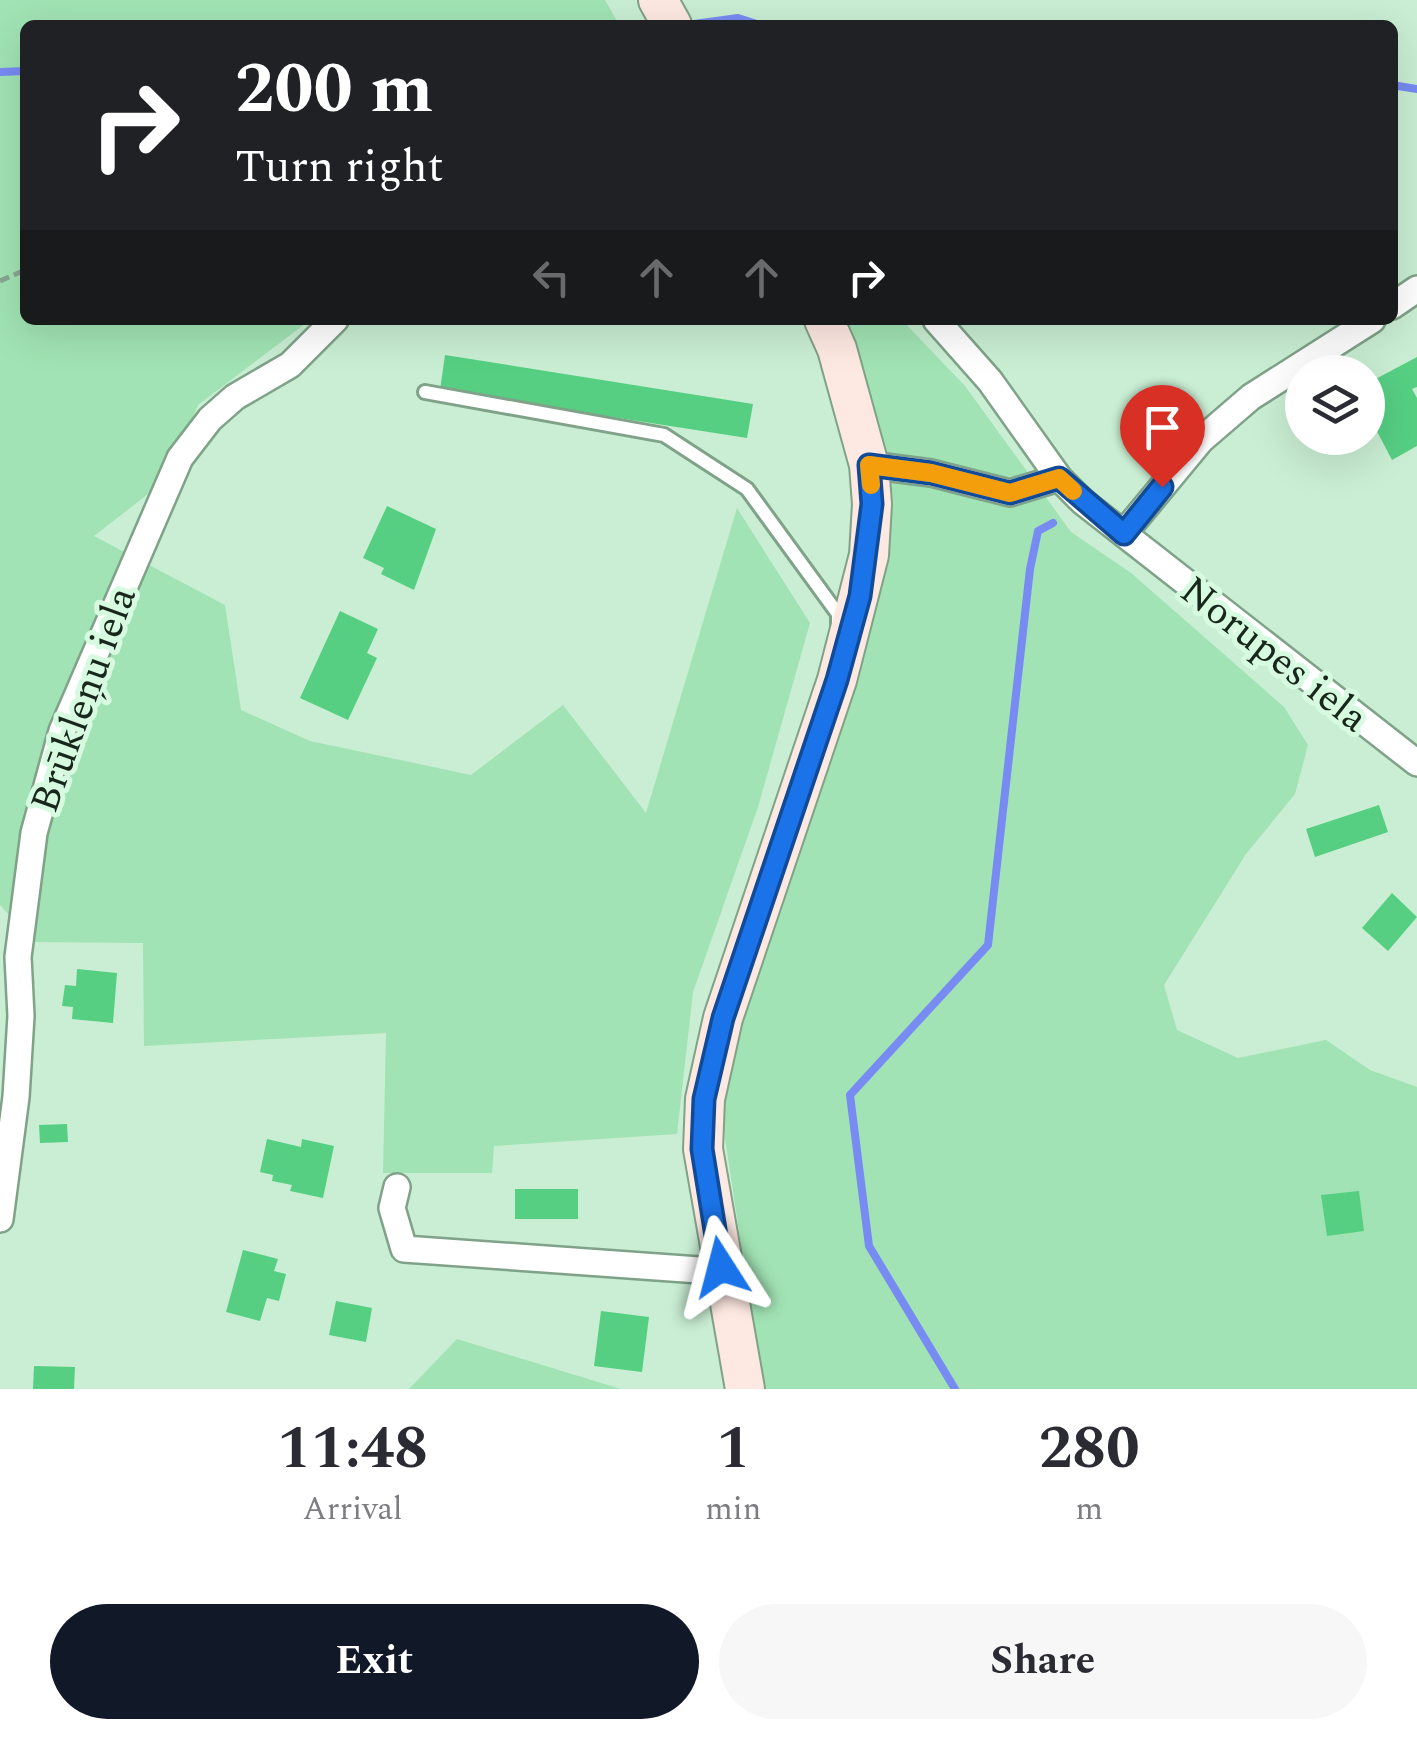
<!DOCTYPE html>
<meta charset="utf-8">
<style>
body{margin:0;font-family:Spectral,serif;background:#f7f7f7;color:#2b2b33;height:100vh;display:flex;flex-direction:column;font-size:38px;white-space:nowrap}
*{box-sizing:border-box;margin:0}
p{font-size:32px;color:#7c7c81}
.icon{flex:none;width:55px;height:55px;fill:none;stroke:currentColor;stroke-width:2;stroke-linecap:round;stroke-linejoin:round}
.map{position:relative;height:1389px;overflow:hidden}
.sheet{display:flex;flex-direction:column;background:#fff;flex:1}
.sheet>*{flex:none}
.banner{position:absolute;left:20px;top:20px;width:1378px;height:305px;border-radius:15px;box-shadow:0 10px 40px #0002;background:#202124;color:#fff;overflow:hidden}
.buttons{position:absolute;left:1285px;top:355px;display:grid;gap:20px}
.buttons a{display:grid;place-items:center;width:100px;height:100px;border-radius:50%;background:#fff;box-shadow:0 10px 40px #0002;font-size:50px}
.pin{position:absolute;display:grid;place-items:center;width:85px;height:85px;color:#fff;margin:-102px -42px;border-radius:50% 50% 50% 0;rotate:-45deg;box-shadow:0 0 10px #0007}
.pin .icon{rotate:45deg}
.me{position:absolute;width:110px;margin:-55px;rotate:351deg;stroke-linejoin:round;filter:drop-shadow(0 0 8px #0008)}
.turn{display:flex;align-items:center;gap:35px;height:210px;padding:0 50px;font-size:45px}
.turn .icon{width:130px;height:130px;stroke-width:2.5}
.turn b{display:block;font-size:70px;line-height:85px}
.lanes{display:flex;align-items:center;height:95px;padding:0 50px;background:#0003;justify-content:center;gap:50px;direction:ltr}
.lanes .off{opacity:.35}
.eta{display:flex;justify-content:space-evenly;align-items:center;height:170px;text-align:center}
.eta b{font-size:60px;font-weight:700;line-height:70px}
.action{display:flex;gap:20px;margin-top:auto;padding:20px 50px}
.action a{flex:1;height:115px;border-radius:60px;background:#111827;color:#fff;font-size:40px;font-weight:700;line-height:115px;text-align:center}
.action a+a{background:#f7f7f7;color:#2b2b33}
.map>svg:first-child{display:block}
.green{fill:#a1e3b4}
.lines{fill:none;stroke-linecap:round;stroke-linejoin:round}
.stream{stroke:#778bf3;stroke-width:8}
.building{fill:#56cf83}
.service-casing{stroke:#7fa288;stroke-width:18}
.minor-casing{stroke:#7fa288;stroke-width:30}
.secondary-casing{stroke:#7fa288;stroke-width:42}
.path{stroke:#8aa792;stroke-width:5;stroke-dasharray:10 5;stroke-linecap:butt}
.service{stroke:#fff;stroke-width:12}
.minor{stroke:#fff;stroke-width:25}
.secondary{stroke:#fee8e2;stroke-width:38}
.route-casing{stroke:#114b97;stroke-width:25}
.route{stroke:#1a73e8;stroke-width:18}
.slow{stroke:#f59e0b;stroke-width:18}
.labels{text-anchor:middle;stroke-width:10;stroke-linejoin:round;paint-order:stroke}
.street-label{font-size:40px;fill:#18261c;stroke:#d6fbe0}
</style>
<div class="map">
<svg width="1417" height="1389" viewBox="0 0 1417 1389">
<rect width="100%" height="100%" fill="#c9eed3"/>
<path class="green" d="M0 0H605L619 25H25V320H310L198 405 166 480 94 536 225 605 241 710 310 741 471 775 563 705 646 813 737 508 810 623 758 807 693 992 677 1134 494 1146 492 1173H383L386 1033 144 1046 143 943 34 942 0 905Z
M833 320H902L965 386 1071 532 1131 573 1242 670 1284 707 1308 745 1295 794 1246 854 1164 985 1177 1030 1238 1058 1326 1040 1370 1070 1417 1087V1389H763L723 1125 738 998 880 536Z
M457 1339 621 1389H409Z"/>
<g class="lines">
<path class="stream" d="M694 24 738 18 760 25
M0 72 25 71
M1392 85 1417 89
M955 1389 869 1246 850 1095 988 945 1030 569 1038 531 1053 523"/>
</g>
<path class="building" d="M445 355 753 404 747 438 440 390Z
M1417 357V387L1412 389 1417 398V446L1392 460 1368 414V383Z
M387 506 436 529 414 590 381 574 384 568 363 558Z
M340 611 378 629 367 653 377 658 348 720 300 698Z
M1379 805 1388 832 1315 857 1306 829Z
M1392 893 1417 917 1388 951 1362 928Z
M77 969 117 973 113 1023 72 1019 73 1007 62 1006 65 985 76 986Z
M67 1124 68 1142 40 1143 39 1125Z
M267 1139 301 1147 302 1139 334 1146 323 1198 290 1191 292 1185 272 1181 273 1175 260 1172Z
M515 1189H578V1219H515Z
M1359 1191 1364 1231 1327 1236 1321 1195Z
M243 1250 278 1259 274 1271 286 1274 279 1301 267 1298 260 1321 226 1312Z
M336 1301 372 1308 366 1342 329 1335Z
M601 1311 649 1317 642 1372 594 1366Z
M34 1366 75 1367 74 1389H33Z"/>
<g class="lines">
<defs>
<path id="service" d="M425 392 664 435 747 489 838 614V627"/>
<path id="minor" d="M1392 306 1417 289
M936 320 990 381 1059 478 1083 502 1417 763
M869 465 931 473 1010 493 1059 478
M1124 533 1201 440 1251 397 1372 320
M397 1187 392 1208 404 1249 699 1270 721 1267
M0 1219 16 1097 21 1016 18 957 34 833 62 731 180 458 210 419 235 397 290 365 335 320"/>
<path id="secondary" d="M658 0 672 25
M745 1389 703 1149 705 1099 723 1018 837 680 869 555 872 504 869 465 837 349 824 320"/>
</defs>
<use href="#service" class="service-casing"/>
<use href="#minor" class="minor-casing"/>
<use href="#secondary" class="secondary-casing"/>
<path class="path" d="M0 281 25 270"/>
<use href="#service" class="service"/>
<use href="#minor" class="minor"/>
<use href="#secondary" class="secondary"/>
</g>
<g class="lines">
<defs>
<path id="route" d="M721 1267 702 1149 704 1099 723 1018 837 680 860 596 872 504 869 465 931 473 1010 493 1059 478 1124 534 1162 487"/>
</defs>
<use href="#route" class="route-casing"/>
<use href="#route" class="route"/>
<path class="slow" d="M871 485 869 465 931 473 1010 493 1059 478 1073 491"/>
</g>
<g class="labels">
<g class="street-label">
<text transform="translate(1275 653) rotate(38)" y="14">Norupes iela</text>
<text transform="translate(82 699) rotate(-70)" y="14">Brūkleņu iela</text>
</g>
</g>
</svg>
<div class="buttons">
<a><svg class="icon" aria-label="layers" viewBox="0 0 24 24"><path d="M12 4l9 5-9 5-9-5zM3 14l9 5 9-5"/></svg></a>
</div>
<div class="pin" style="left:1162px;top:487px;background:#d93025"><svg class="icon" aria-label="arrive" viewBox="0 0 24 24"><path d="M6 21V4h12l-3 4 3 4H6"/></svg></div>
<svg class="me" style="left:721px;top:1267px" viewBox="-20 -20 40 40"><path d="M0-17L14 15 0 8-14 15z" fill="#1a73e8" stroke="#fff" stroke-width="4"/></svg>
<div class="banner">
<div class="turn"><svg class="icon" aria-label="right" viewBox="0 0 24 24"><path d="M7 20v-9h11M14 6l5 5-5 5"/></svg><div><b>200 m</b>Turn right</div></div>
<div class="lanes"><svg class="icon off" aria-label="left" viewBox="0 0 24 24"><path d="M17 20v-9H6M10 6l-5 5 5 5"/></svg><svg class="icon off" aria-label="ahead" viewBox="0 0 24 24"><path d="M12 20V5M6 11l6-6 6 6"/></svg><svg class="icon off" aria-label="ahead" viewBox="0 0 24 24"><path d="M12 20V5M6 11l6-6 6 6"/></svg><svg class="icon" aria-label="right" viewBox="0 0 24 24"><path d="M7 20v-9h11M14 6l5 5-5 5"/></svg></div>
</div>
</div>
<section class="sheet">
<div class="eta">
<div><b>11:48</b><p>Arrival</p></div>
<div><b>1</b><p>min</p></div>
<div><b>280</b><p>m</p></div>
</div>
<div class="action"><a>Exit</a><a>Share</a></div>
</section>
